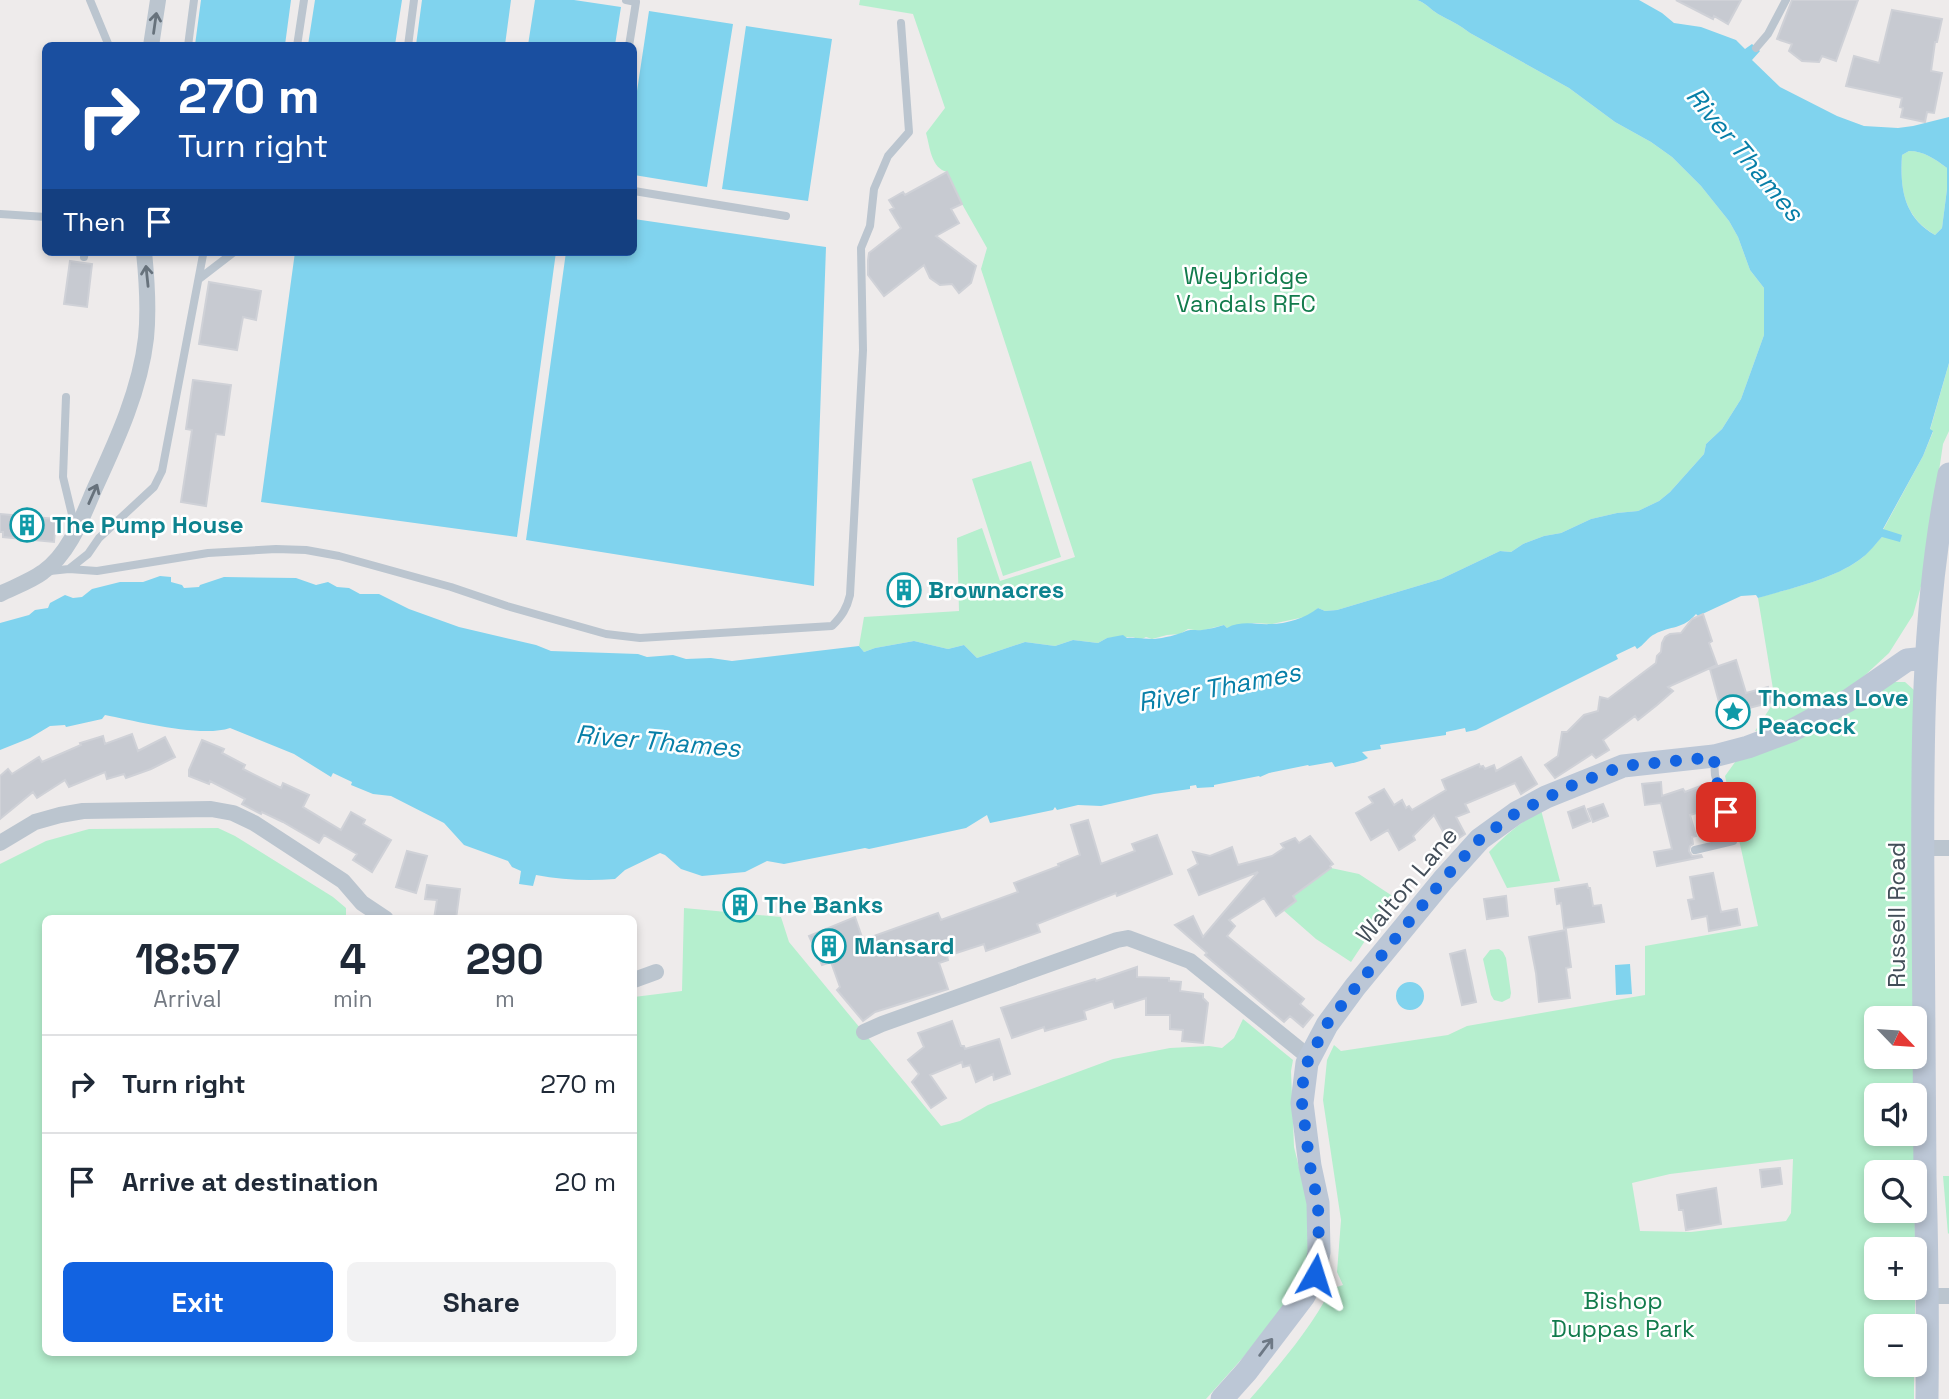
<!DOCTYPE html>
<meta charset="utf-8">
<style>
body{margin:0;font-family:"Space Grotesk",sans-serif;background:#f2f2f3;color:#1f2937;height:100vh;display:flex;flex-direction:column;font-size:26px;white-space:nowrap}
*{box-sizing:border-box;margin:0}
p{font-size:23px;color:#747a83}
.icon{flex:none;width:38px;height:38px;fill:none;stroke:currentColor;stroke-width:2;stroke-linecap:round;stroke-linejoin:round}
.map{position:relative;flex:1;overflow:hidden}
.panel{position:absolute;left:42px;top:915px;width:595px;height:441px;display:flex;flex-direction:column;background:#fff;border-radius:10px;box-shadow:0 4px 10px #0003}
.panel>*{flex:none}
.hud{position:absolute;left:42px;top:42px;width:595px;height:214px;border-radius:10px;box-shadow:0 4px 10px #0003;background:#1a4fa0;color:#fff;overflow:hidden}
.needle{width:46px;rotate:115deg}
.buttons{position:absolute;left:1864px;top:1006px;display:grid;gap:14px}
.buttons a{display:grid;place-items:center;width:63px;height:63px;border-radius:10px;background:#fff;box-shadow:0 4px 10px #0003;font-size:35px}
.pin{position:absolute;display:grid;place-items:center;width:60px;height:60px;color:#fff;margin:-30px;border-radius:14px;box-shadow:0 4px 10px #0006}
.me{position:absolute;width:77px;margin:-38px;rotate:6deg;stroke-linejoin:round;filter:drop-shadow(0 0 5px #0008)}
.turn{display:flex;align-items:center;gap:24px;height:147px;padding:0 21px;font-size:32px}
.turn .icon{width:91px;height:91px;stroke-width:2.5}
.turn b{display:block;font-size:49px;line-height:60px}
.then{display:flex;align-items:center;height:66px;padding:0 21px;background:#0003;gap:14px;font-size:26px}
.eta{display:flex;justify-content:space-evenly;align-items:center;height:119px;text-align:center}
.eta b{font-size:42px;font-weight:700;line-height:49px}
.cta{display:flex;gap:14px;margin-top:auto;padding:14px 21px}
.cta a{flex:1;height:80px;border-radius:10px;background:#1263e1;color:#fff;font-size:28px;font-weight:700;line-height:80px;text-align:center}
.cta a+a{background:#f2f2f3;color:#1f2937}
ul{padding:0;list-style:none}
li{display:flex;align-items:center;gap:21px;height:98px;padding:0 21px;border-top:2px solid #e0e1e3}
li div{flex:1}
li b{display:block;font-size:26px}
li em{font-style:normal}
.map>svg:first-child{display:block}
.green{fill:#b5efce;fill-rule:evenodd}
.water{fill:#80d3ee;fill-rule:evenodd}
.building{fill:#c7cad1;stroke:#cfd1d7;stroke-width:2}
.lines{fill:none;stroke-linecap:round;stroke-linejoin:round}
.service{stroke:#bbc5cf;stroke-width:8}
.minor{stroke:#bbc5cf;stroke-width:16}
.secondary{stroke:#bcc7d6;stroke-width:23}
.oneway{stroke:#67727c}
.oneway2{stroke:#6d7885}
.route{stroke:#1263e1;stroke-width:12;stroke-dasharray:0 21.6}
.labels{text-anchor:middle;stroke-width:5;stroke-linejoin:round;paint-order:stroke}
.park-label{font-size:24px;fill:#127b4c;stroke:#fff}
.culture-label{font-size:24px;font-weight:bold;fill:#0d838f;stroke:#fff;text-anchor:start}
.street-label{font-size:24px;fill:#434e59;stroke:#fff}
.water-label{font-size:26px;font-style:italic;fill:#077fa8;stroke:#fff}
</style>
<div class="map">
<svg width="1949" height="1399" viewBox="0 0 1949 1399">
<rect width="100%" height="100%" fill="#eeebeb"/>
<path class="green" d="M860 0H1417C1426 3 1430 9 1438 14 1449 20 1460 25 1470 33L1569 88 1615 122 1651 142 1672 157 1701 186 1729 221 1738 237 1750 270 1764 288V335L1741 399 1722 429 1706 444 1704 454 1670 492 1659 501 1638 511 1617 513 1591 519 1561 533 1544 536 1523 544 1511 552 1500 551 1441 579 1337 610 1325 611 1318 608 1309 616 1272 624 1253 623 1227 628 1224 625 1200 631 1188 629 1180 634 1167 635 1152 639 1146 637 1140 640 1133 637 1107 638 1098 643 1073 640 1055 646 1025 642 977 658 964 645 948 649 914 641 875 648 864 652 859 646 864 617 959 611 957 538 982 528 1000 581 1075 557 981 269 987 248 962 204 947 172C931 168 930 147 926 133L945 108 913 14 859 5Z
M1909 151C1924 151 1935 159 1947 168V189L1942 228 1935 235C1903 216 1900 188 1902 155Z
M1949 363V431L1943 444 1923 579 1913 615 1889 653 1848 691 1803 715 1761 730 1755 731 1772 705 1770 696 1774 695 1758 598C1790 588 1836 579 1863 557 1870 551 1876 543 1882 537L1883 530 1923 456 1933 432 1930 430Z
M1031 461 1061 557 1003 576 972 479Z
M1892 682H1905L1914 690 1915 1292V1343L1914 1326H1876V1365H1914V1399H1250C1280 1364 1310 1330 1331 1289L1343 1285 1337 1272 1341 1220 1323 1100 1327 1060 1334 1045 1341 1051 1448 1035 1467 1026 1645 995V946L1758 926 1725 776 1738 758ZM1876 1018H1914V1057H1876ZM1876 1096H1914V1134H1876ZM1793 1159 1791 1213 1786 1221 1691 1232 1640 1231 1632 1183 1670 1174ZM1876 1172H1914V1211H1876ZM1876 1250H1914V1288H1876Z
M1541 810 1560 881 1507 888 1489 852C1505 835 1521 822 1541 810Z
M218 828 235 836 333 897 346 908V919H46V1353H634V997L682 991 684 908 781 917 789 942 941 1126 960 1121 988 1105 1113 1059 1170 1048 1209 1046 1222 1048 1234 1038 1243 1019 1293 1060 1291 1071 1294 1147 1309 1208 1310 1228 1306 1270 1281 1315 1206 1399H0V864L46 841 89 829Z
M1331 868 1359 874 1394 897 1351 962 1316 939 1283 910 1293 896Z
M1499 949 1503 952 1506 958 1511 993 1510 998 1502 1002 1494 1000 1491 995 1483 959 1490 950Z
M1943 1176H1949V1233L1948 1234Z"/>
<path class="water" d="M201 0H291L285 45H195Z
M315 0H402L395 45H308Z
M422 0H511L505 45H416Z
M535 0H574L621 7 615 45H528Z
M1417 0H1639L1662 13 1674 23 1701 27 1736 40 1745 49 1752 44 1760 51 1752 60 1780 87 1837 116 1864 126 1898 128 1913 126 1949 117V363L1930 429 1933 431 1923 456 1883 529 1902 535 1900 542 1882 537C1876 543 1870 552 1863 557 1836 579 1791 588 1758 598L1756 595 1741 596 1698 616 1696 614C1684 629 1670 626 1655 634 1648 637 1644 645 1637 649L1635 646 1616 655 1618 659 1476 730 1466 732 1465 728 1446 732V735L1380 745 1381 749 1362 752 1368 758C1359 763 1345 764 1335 767L1332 762 1309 766 1308 765 1269 773 1260 777 1259 776 1214 785V787L1197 788 1196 785 1190 786V789L1154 794 1101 806 1078 805 1057 810 1055 807 1053 810 990 823 987 815 966 828 869 849 865 848 784 864 767 861 745 872 702 876 681 869 665 855 660 853 625 870 615 879C588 881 562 880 536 875L533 886 519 884 521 871 512 867 508 861 464 845 444 823 391 796 373 794 351 785 352 782 333 773 331 777 294 754 230 728C201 738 136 721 105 715L102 719 66 727 65 725 50 726 30 738 0 750V623L29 615 35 610 48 608 50 603 65 595 73 598 82 597 92 589 120 582H143L160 576 171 577V582L182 585 184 588 199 587 200 585 224 577 296 578 316 585 328 582 337 587 349 588 360 594H379L409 609 459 627 536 645 551 651 638 654 647 657 673 655 686 659 711 658 732 661 859 646 864 652 875 648 914 641 948 649 964 645 977 658 1025 642 1055 646 1073 640 1098 643 1107 638 1123 635 1127 638C1136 637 1145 639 1154 639 1164 638 1177 635 1186 631 1191 629 1197 631 1202 630 1210 629 1217 627 1224 625L1227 628C1241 620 1256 625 1271 624 1286 624 1306 618 1318 608L1325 611 1337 610 1441 579 1500 551 1511 552 1523 544 1544 536 1561 533 1591 519 1617 513 1638 511 1659 501 1670 492 1704 454 1706 444 1722 429 1741 399 1764 335V288L1750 270 1738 237 1729 221 1701 186 1672 157 1651 142 1615 122 1569 88 1470 33C1460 25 1449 20 1438 14 1430 9 1426 3 1417 0ZM1909 151C1924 151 1935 159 1947 168V189L1942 228 1935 235C1903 217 1900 187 1902 155Z
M649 11 733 24 707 187 634 175V111Z
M746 26 832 39 808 201 722 189Z
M634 219 826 247 814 586 526 540 566 252H634Z
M295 252H556L517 537 261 502Z
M1630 964 1632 994 1616 995 1615 965Z
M1396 996a14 14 0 1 1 28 0a14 14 0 1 1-28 0Z"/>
<path class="building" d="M1676 0H1741L1728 24 1714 16 1713 19Z
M1792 0H1858L1836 61 1822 56 1819 62 1802 61 1789 51 1792 44 1777 39Z
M1892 10 1942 19 1937 42H1935L1931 71 1942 73 1934 113 1927 112 1925 122 1901 117 1903 108 1900 107 1902 98 1846 86 1854 56 1879 63Z
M947 172 962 204 951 209 959 223 936 236 976 266 971 283 959 293 952 284 940 285 930 278 924 265 884 296 868 275V260L869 253 901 228 890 210 894 208 889 200 903 192 905 195Z
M70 261 92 264 87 307 64 304Z
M209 282 261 291 256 320 243 317 237 350 199 344Z
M193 380 231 385 224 435 216 434 206 506 181 502 192 430 186 429Z
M0 514 56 519 54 542 3 537V532H0Z
M888 583H918L919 599 897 601V597H889Z
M1703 614 1712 641 1709 643 1717 665 1668 687 1673 691 1657 705 1638 720 1635 716 1603 740 1609 750 1596 758 1592 754 1555 778 1545 765 1558 756 1562 732H1567L1584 715 1598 711 1600 697 1608 699 1656 663 1657 656 1661 652 1662 643 1665 637 1670 634 1681 633 1692 619Z
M1736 660 1746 693 1768 687 1772 702 1726 714 1722 701 1719 702 1710 669Z
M132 734 138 751 165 737 175 757 151 769 126 778 124 774 107 779 105 772 69 787 65 780 37 798 33 792 0 819V776L8 769 12 774 39 757 42 762 81 745 80 743 103 736 105 744Z
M202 740 224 749 222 753 245 765 243 769 281 788 283 783 309 795 303 807 341 830 351 812 365 820 363 824 391 840 372 872 353 860 357 854 324 835 319 843 283 822 262 812 261 814 242 804 245 799 210 781 209 784 189 776V770Z
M1521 757 1537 784 1521 794 1515 783 1465 804 1469 812 1456 817 1465 834 1450 844 1434 815 1413 836 1415 840 1399 850 1388 830 1371 840 1356 813 1373 803 1369 797 1384 789 1394 805 1402 800 1406 808 1409 806 1412 810 1446 790 1442 780 1479 764 1480 767 1483 766 1485 769 1494 765 1496 771Z
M1661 782 1662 796 1683 789 1685 792 1703 785 1710 805 1702 808 1703 811 1690 815 1696 836 1692 837 1693 844 1690 846 1689 851 1692 856 1701 855 1702 857 1657 866 1654 852 1672 849 1661 803 1645 805 1642 784Z
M1603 804 1608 816 1593 822 1588 809Z
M1584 806 1590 821 1573 828 1568 812Z
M1088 820 1101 864 1135 851 1132 844 1157 835 1172 874 1117 896 1116 893 1037 924 1040 932 986 951 984 944 947 956 948 960 939 963 948 989 875 1012 863 1021 837 990 840 987 831 962 822 965 809 936 855 917 863 940 938 913 941 920 1018 892 1014 883 1059 866 1058 864 1080 855 1071 825Z
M1310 836 1333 864 1330 866 1331 868 1293 896 1296 901 1276 916 1264 898 1229 920 1235 926 1227 936 1304 999 1300 1004 1313 1015 1303 1027 1290 1016 1284 1022 1205 955 1207 953 1175 925 1193 916 1203 937 1258 872 1199 895 1188 870 1198 864 1193 852 1210 856 1232 847 1238 865 1272 856 1284 848 1281 844 1295 838 1299 843Z
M407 851 427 856 416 893 396 887Z
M1713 873 1721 912 1737 909 1740 925 1709 931 1707 916 1692 919 1688 900 1694 899 1690 877Z
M1587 884 1588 888H1590L1593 906 1601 905 1604 922 1564 928 1561 903 1557 904 1555 889Z
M427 885 460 889 456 919H434L437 900 425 899Z
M1506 896 1508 916 1487 919 1484 899Z
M1566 930 1571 967 1566 968 1570 998 1539 1002 1536 973 1529 937Z
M1465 950 1476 1002 1462 1005 1450 954Z
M1137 967V977L1169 978V981L1181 982 1180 991 1203 994V998L1208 1003 1203 1043 1182 1041 1183 1030 1170 1029V1015H1146V998L1115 1008 1113 1001 1084 1011 1086 1019 1045 1031 1044 1027 1012 1038 1001 1008 1095 979 1096 981Z
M952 1021 961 1046H964L965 1049 999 1039 1010 1074 994 1080 993 1074 976 1082 970 1065 963 1067 962 1062 930 1075 946 1098 931 1108 912 1082 919 1074 908 1060 924 1047 918 1033Z
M1780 1168 1782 1184 1762 1187 1760 1170Z
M1716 1188 1721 1224 1686 1230 1683 1210H1679L1677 1195Z"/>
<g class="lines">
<path class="service" d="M90 0 109 46
M626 0 636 2 629 46
M188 46 194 0
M297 46 304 0
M408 46 414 0
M1756 48 1768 34 1786 0
M634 191 786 216
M0 214 46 217
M84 257 85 252
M199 279 234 252
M66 397 63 477 75 527
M69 569 88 554 99 538 154 487 162 471 203 255
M50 571 69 569 97 571 208 553 276 549 306 550 339 556 451 587 507 606 606 634 640 638 832 626C842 616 847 608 850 595L863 350 861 248 870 226 874 189 888 156 909 132 901 23
M1695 850 1733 841 1715 775 1714 759"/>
<path class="minor" d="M151 46 158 0
M0 594C14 587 31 581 43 572 69 554 82 518 94 490 116 442 140 391 146 338 149 309 147 281 144 252
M0 843 35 822 60 815 83 811 211 809 233 813 254 823 343 881 362 903 386 919
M1923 848H1949
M634 980 656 972
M864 1032 882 1024 1117 940 1128 938 1190 961 1310 1058
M1928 1296H1949"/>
<path class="secondary" d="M1222 1399 1247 1371 1304 1296 1315 1275 1319 1252 1318 1203 1310 1166 1302 1103 1307 1063 1327 1025 1355 987 1443 880 1480 839 1516 813 1546 797 1623 766 1714 756 1748 747 1791 731 1849 700 1907 660 1926 658
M1927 1399C1928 1325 1927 1251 1925 1177 1924 1083 1924 989 1923 896 1922 755 1921 613 1949 474"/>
</g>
<defs><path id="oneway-shaft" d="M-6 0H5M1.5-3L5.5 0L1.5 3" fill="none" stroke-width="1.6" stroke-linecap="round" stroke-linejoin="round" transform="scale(1.75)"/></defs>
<g class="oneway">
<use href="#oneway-shaft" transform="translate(155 23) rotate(-82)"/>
<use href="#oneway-shaft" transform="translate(147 276) rotate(-96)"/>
<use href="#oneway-shaft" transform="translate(93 494) rotate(-66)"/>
</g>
<use class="oneway2" href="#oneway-shaft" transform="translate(1266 1347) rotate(-53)"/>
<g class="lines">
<path class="route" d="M1315 1275 1319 1252 1318 1203 1310 1166 1302 1103V1087L1307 1063 1327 1024 1356 987 1443 880 1480 839 1516 813 1573 785 1623 766 1714 757 1715 775 1726 812"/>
</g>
<defs>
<symbol id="building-ring" viewBox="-11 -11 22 22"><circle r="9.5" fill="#fff" stroke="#0f9aa8" stroke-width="1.5"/><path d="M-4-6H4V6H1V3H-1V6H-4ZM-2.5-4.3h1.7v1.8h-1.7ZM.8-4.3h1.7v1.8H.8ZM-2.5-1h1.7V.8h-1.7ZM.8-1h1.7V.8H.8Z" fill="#0f9aa8"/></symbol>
<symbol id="sight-ring" viewBox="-11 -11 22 22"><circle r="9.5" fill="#fff" stroke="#0f9aa8" stroke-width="1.5"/><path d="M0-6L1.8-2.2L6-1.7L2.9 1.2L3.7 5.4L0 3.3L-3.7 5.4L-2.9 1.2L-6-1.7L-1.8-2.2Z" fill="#0f9aa8"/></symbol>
</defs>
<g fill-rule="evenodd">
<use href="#building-ring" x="8" y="506" width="38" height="38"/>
<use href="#building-ring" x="885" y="571" width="38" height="38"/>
<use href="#sight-ring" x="1714" y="693" width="38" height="38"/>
<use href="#building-ring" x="721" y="886" width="38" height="38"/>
<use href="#building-ring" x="810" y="927" width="38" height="38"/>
</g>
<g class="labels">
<g class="park-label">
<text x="1246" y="284">Weybridge<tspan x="1246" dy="28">Vandals RFC</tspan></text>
<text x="1623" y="1309">Bishop<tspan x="1623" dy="28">Duppas Park</tspan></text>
</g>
<g class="culture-label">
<text x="52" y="533">The Pump House</text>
<text x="928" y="598">Brownacres</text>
<text x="1758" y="706">Thomas Love<tspan x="1758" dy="28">Peacock</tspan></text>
<text x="764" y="913">The Banks</text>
<text x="854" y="954">Mansard</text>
</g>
<g class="street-label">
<text transform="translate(1407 885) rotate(-50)" y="8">Walton Lane</text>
<text transform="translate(1897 915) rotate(-90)" y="8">Russell Road</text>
</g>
<g class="water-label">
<text transform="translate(1745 154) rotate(50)" y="9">River Thames</text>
<text transform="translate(1219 687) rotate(-11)" y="9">River Thames</text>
<text transform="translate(658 741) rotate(5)" y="9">River Thames</text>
</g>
</g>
</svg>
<div class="buttons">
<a><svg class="needle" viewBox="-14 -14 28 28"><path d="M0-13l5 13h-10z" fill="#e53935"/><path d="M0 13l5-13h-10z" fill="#747a83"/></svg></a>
<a><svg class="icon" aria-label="sound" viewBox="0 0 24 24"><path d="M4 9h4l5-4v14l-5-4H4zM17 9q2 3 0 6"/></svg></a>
<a><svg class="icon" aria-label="search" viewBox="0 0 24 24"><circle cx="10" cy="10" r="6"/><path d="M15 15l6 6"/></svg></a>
<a>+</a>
<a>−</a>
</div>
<div class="pin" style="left:1726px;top:812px;background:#d93025"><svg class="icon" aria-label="arrive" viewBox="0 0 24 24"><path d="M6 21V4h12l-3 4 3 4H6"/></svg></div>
<svg class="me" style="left:1315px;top:1275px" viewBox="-20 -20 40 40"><path d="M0-17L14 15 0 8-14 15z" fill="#1263e1" stroke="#fff" stroke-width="4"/></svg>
<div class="hud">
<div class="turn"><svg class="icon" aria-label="right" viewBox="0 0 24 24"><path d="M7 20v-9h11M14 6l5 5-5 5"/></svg><div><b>270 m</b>Turn right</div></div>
<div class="then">Then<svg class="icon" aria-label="arrive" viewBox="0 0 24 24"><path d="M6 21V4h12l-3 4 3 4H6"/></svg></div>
</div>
<section class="panel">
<div class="eta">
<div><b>18:57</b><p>Arrival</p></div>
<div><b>4</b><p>min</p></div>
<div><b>290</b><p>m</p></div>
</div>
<ul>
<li><svg class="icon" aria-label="right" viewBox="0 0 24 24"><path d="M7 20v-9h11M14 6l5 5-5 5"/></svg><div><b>Turn right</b></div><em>270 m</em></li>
<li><svg class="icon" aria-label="arrive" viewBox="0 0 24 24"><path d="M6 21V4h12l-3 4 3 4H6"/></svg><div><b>Arrive at destination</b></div><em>20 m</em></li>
</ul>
<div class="cta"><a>Exit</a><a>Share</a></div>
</section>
</div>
